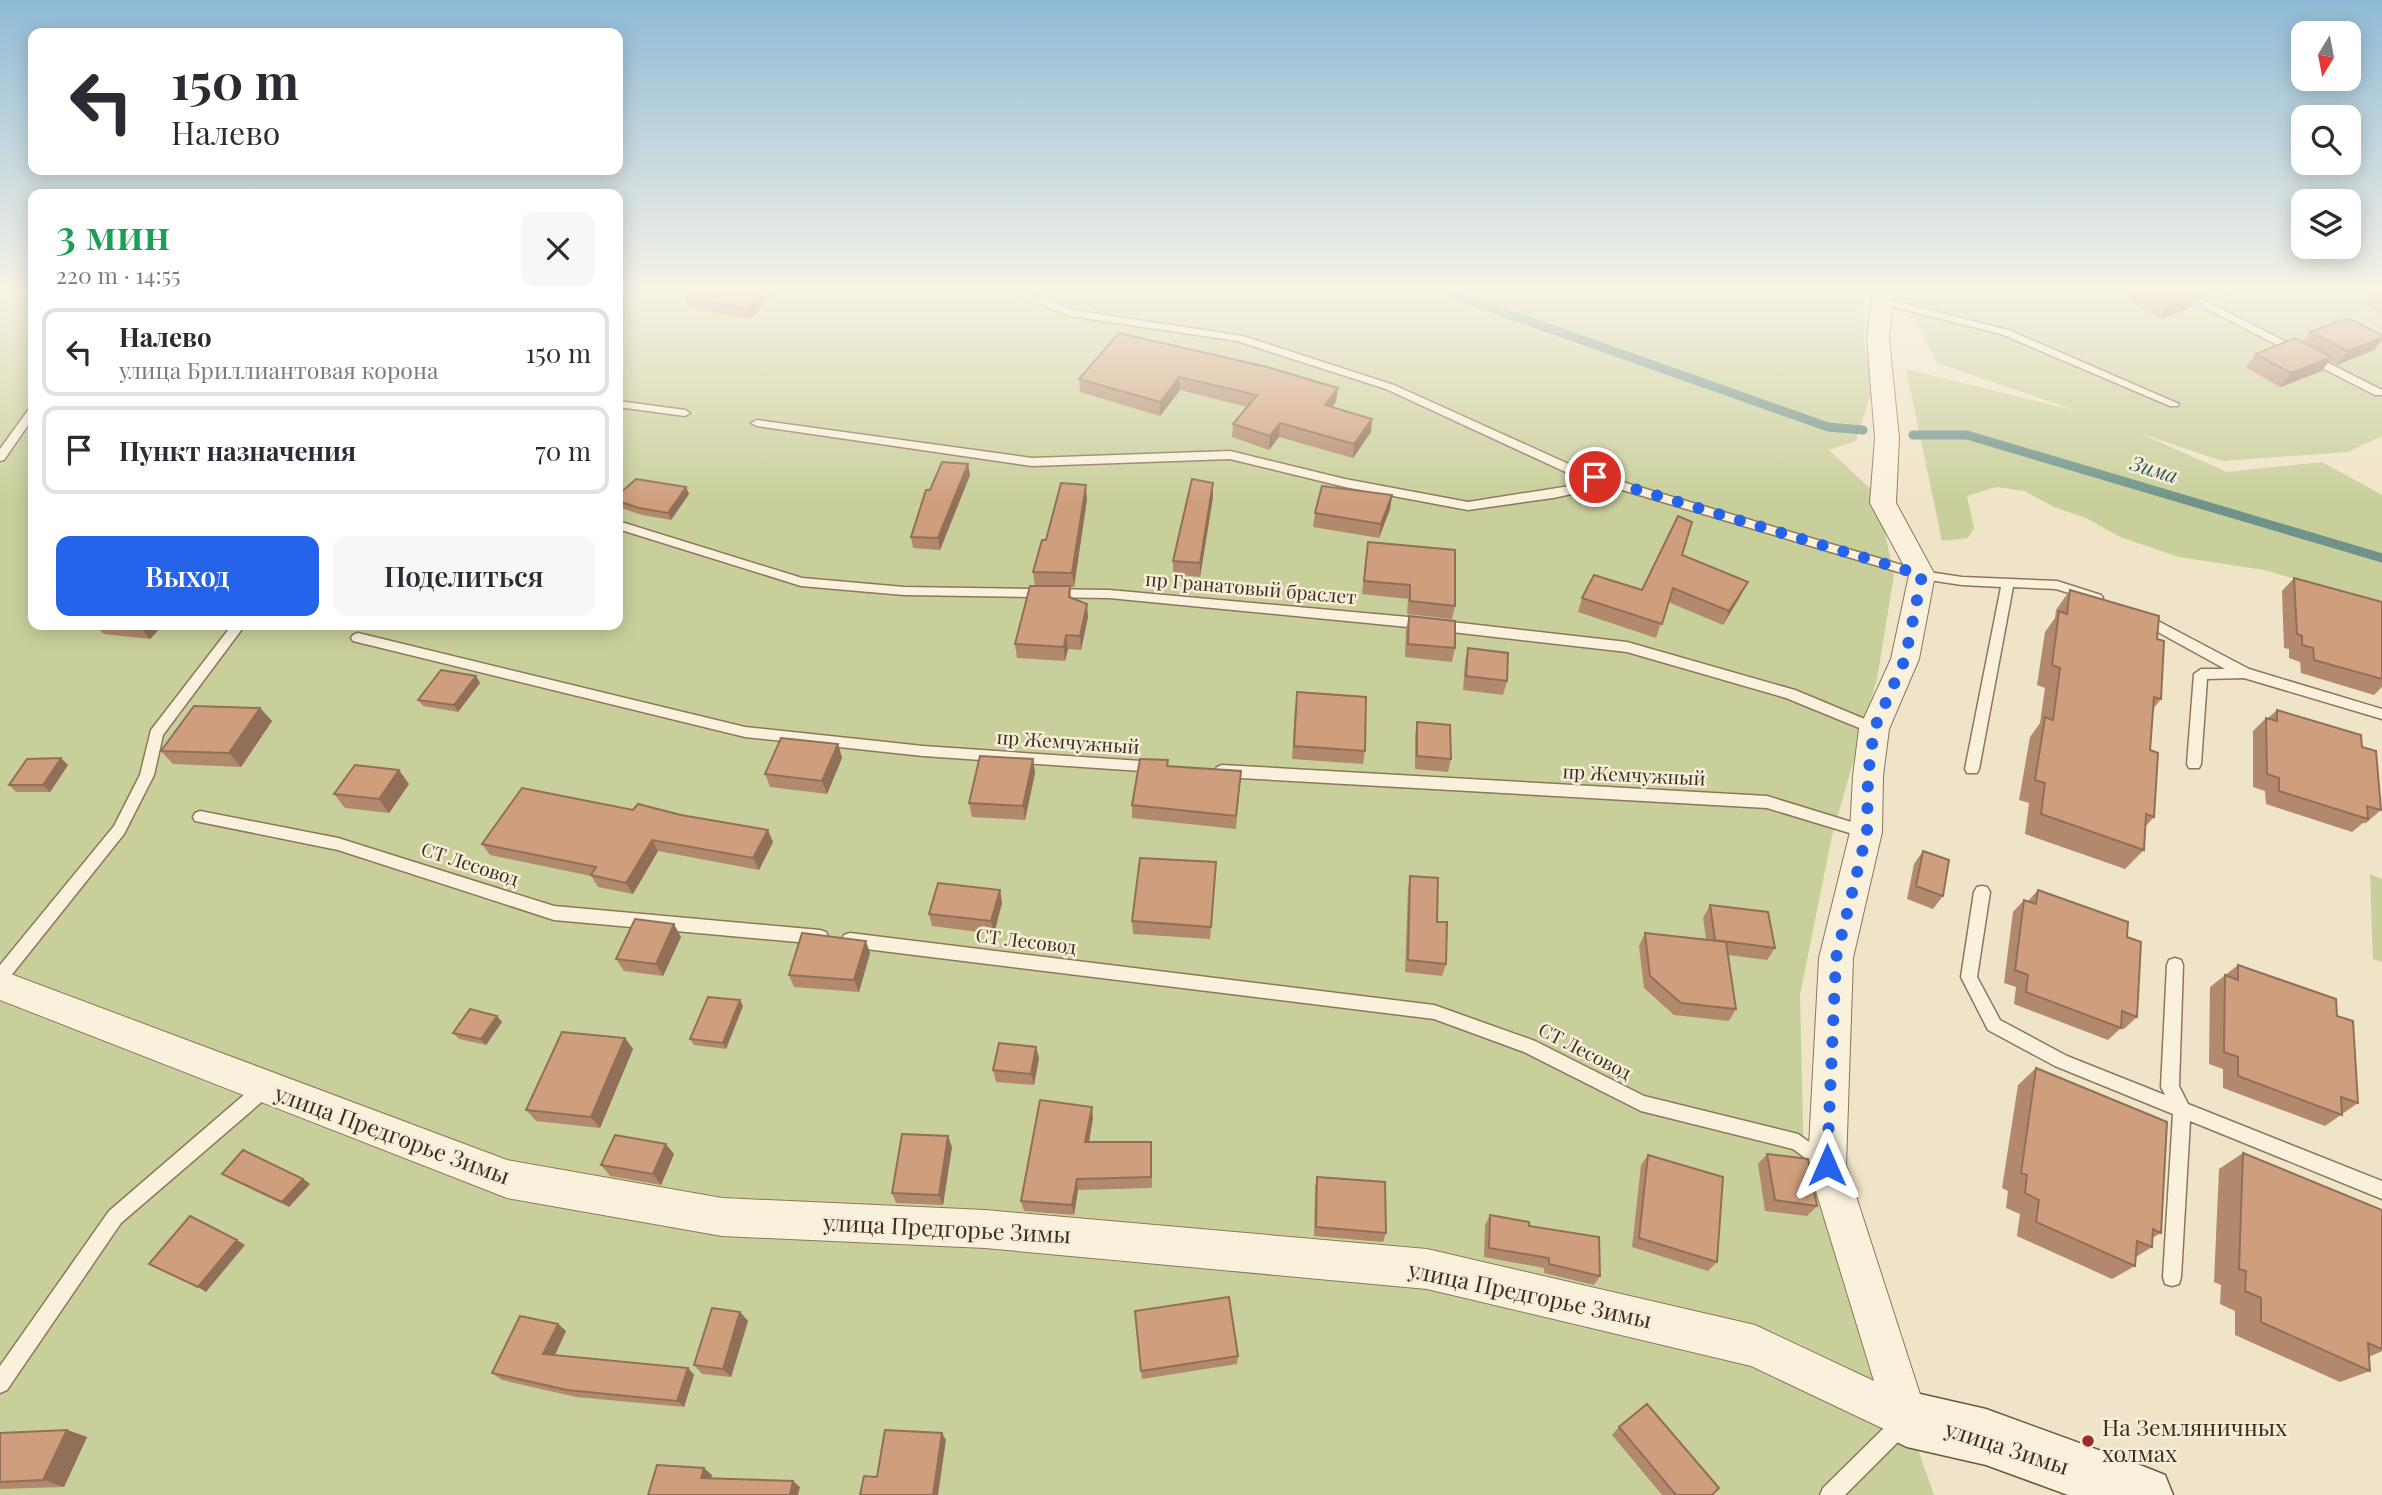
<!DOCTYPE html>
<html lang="ru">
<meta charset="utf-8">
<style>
body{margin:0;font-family:"Playfair Display",serif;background:#f7f7f7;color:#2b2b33;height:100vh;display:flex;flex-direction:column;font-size:26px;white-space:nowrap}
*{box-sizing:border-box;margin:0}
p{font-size:23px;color:#7c7c81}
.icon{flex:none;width:38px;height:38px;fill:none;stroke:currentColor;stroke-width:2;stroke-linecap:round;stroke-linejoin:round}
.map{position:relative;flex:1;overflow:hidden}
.sheet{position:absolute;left:28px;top:189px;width:595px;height:441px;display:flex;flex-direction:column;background:#fff;border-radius:14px;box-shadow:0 4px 18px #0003}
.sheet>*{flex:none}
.hud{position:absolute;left:28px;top:28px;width:595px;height:147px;border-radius:14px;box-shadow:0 4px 18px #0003;background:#fff;color:#2b2b33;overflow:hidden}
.needle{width:46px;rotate:190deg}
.buttons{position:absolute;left:2291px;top:21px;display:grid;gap:14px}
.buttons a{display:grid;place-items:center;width:70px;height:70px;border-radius:14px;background:#fff;box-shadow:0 4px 18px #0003;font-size:35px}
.pin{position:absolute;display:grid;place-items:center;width:60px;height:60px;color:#fff;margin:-30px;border:4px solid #fff;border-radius:50%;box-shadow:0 2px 7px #0007}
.me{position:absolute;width:77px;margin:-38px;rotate:0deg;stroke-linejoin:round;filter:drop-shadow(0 0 5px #0008)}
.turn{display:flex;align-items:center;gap:24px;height:147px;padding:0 28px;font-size:32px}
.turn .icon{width:91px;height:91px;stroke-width:2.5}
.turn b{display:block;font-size:49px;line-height:60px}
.round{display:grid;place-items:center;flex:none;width:74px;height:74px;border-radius:14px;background:#f7f7f7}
.summary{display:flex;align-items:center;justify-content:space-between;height:119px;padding:0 28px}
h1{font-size:42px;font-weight:600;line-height:52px;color:#1e9e55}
.button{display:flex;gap:14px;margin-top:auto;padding:14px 28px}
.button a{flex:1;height:80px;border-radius:14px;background:#2563eb;color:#fff;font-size:28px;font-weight:600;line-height:80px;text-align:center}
.button a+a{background:#f7f7f7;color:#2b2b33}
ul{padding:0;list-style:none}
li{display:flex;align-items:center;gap:21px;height:88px;margin:0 14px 10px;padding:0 14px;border:4px solid #e1e1e2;border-radius:14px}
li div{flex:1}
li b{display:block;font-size:26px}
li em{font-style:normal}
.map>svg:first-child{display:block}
.green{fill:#c9cf9b}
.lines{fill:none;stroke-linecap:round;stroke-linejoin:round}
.stream{stroke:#6f938a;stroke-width:9}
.lane-casing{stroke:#8d765c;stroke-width:3}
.street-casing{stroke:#8d765c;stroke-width:2}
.secondary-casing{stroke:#6f573f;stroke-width:3}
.lane{fill:#faf1dc;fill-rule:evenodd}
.street{fill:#faf1dc;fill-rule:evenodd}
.secondary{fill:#faf1dc;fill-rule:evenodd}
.wall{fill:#b2896c}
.shaded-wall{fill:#916f58}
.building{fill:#cf9f7d;stroke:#916f58;stroke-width:2}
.route{stroke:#2563eb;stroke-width:12;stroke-dasharray:0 21.6}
.poi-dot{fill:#9e2a2b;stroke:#f7eed8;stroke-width:2.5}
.labels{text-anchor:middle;stroke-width:5;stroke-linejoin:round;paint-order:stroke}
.street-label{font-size:19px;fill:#3d2e20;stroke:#f7eed8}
.water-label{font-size:21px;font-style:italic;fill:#2f5d5a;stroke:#f7eed8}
.near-street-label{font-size:23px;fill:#3d2e20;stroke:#f7eed8}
.near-poi-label{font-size:23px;fill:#3d2e20;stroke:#f7eed8;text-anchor:start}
</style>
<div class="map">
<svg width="2382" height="1495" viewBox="0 0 2382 1495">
<rect width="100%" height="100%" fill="#f0e4c8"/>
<path class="green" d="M0 293H33V625H618V293H1862L1864 347 1875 381 1856 441 1829 450 1877 495 1894 575 1877 679 1832 836 1800 995 1804 1161 1880 1341 1934 1495H0Z
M1902 293H2382V436L2348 452 2222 461 2139 433 2227 472 2322 462 2382 495V604L2264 570 2179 557 2120 537 2086 518 2054 507 2024 491 1996 487 1967 496 1974 528 1968 538 1942 541 1906 369 2077 411 1937 363Z
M2370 874 2382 879V962L2373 959Z"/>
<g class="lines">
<path class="stream" d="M1449 293 1828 427 1863 430
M1913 435H1967L2382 558"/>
<defs>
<path id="lane" d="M1012 293H1026L1072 310 1243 336 1394 385 1582 470 1922 571 1962 577 2057 581 2101 595 2103 598 2097 602 2056 589 2013 587 1979 769 1977 773H1967L1965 769 2001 587 1962 585 1922 579 1609 486 1553 498 1468 510 1345 487 1230 459 1032 466 757 426 751 423 757 420 1032 458 1230 451 1345 479 1468 502 1595 482 1574 476 1386 389 1237 341 1070 316Z
M2176 293H2189L2382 390V395H2375Z
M1882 298 2009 330 2179 404 2178 406H2170L2001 334 1878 303V299Z
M618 401 685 410 690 413 685 416 618 407Z
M33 408V418L4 460 0 461V449L29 409Z
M618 521 802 578 904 587 1109 590 1408 617 1627 642 1795 690 1879 725 1881 729 1874 734 1786 698 1627 652 1408 627 1109 598 904 595 801 586 618 529Z
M2141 612 2249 669 2382 709V719L2244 678 2207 679 2201 764 2199 768H2189L2187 764 2194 674 2201 669H2225L2136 620 2135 617 2136 614Z
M232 625H245L163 735 154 775 124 834 6 982 0 984V965L114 826 140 775 151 730Z
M358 633 745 727 923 746 1156 762 1161 763 1163 767 1161 771 1156 772 923 756 745 737 353 641 351 638 353 635Z
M1222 765 1767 796 1871 828 1873 832 1871 836 1866 838 1767 808 1222 777 1217 775 1215 771 1217 767Z
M200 811 338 838 554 906 820 930 826 932 828 937 826 942 820 944 554 920 338 850 195 821 193 817 195 813Z
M1982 886 1987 887 1990 892 1977 977 2000 1020 2067 1056 2165 1095 2161 1087 2167 965 2169 960 2175 958 2181 960 2183 965 2179 1086 2188 1104 2382 1181V1199L2190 1121 2181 1277 2179 1284 2172 1286 2165 1284 2163 1277 2173 1114 2055 1066 1988 1030 1961 977 1974 892 1977 887Z
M850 933 1434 1005 1535 1041 1644 1096 1798 1134 1829 1156 1832 1162 1829 1168 1823 1171 1793 1149 1641 1111 1524 1052 1434 1019 850 947 844 945 842 940 844 935Z
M265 1080 271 1082 274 1088 271 1094 121 1223 7 1390 0 1393V1366L109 1211 259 1082Z
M1901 1415 1908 1418 1911 1425 1908 1432 1845 1495H1820L1823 1488 1894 1418Z"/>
<path id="street" d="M1872 293H1894L1889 338 1899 438 1896 503 1935 575 1919 659 1889 729 1883 776 1882 832 1853 958 1846 1165 1928 1419 1922 1434 1907 1440 1751 1366 1427 1289 985 1248 722 1236 507 1198 0 1000V970L507 1160 722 1198 985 1210 1427 1249 1755 1325 1874 1381 1808 1165 1819 958 1850 832 1853 776 1859 729 1891 659 1909 575 1870 503 1875 438 1867 338Z"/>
<path id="secondary" d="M1907 1391 1986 1409 2145 1467 2165 1475 2173 1495H2068L1986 1465 1907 1447 1888 1438 1879 1419 1888 1400Z"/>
</defs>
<use href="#lane" class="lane-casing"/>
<use href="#street" class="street-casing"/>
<use href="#secondary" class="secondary-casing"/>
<use href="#lane" class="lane"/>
<use href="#street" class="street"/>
<use href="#secondary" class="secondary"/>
</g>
<path class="wall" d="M690 293H775L750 319 688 307 685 297Z
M2132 293H2233L2211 301 2202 297 2196 306 2160 319 2127 300Z
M2368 293H2382V314L2361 303Z
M2310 332 2374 350 2337 365 2329 361 2322 371 2280 387 2246 367 2256 354 2303 342Z
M1119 333 1336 402 1332 407 1372 419 1371 432 1353 458 1279 437 1269 450 1232 437 1233 424 1247 407 1180 390 1160 416 1080 392 1079 379Z
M968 464 970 475 940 550 913 548 911 537 930 490Z
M686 487 689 494 671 520 642 515 618 507V495Z
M1392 495 1390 509 1379 538 1313 527 1315 513Z
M1213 497 1200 577 1173 574V561Z
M1087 499 1074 587H1070L1071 598 1088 617 1081 650 1068 649 1065 661 1017 658 1015 644 1035 586 1033 572 1046 540Z
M1366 555 1455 606 1452 619 1407 614 1408 599 1362 594Z
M1682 555 1741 595 1723 625 1668 602 1656 638 1578 612 1582 598 1642 590Z
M2294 578 2382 602V687L2374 695 2301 673 2300 662 2289 658V649L2284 648 2282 591Z
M2070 590 2157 639 2161 699 2153 709 2150 750 2154 817 2145 827 2144 850 2125 869 2025 834 2029 803 2019 800 2030 737 2040 723 2045 688 2037 685 2045 632 2055 618 2056 610Z
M1409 616 1455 648 1452 662 1405 657 1406 629Z
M95 625H163L150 639 104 634Z
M1468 648 1507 681 1503 695 1463 690 1465 661Z
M476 676 480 683 458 712 423 706 418 700Z
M1295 706 1365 751 1363 764 1292 759Z
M260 708 272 721 241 767 173 764 161 751Z
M2277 710 2362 747 2381 810 2366 823H2363L2352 832 2266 804 2265 791 2253 787V731L2266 718H2268Z
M1417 722 1451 759 1448 772 1415 769V735Z
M838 744 842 758 827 794 770 787 765 774Z
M1033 759 1035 773 1025 820 972 817 969 803Z
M1168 760V766L1241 771 1236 829 1132 818V805Z
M68 765 50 792H16L9 785Z
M409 784 389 813 345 808 334 794Z
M522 788 773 842 759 870 658 851 633 894 598 887 591 876 490 855 482 844Z
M1923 851 1943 896 1933 909 1907 899 1914 864Z
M1215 875 1210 939 1133 934 1132 921Z
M1410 876 1437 922 1446 964 1442 976 1405 972 1408 888Z
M1000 890 1002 903 994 934 932 926 929 914Z
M2038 890 2127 937 2137 1017 2124 1029 2121 1028 2108 1040 2014 1004 2016 987 2004 983 2013 912 2024 900 2028 901Z
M1710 905 1775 948 1767 960 1728 955 1736 1009 1729 1021 1674 1015 1644 988 1639 946 1645 933 1706 939 1703 918Z
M681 937 663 976 624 971 616 959Z
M870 953 859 992 794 987 789 975Z
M2238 965 2337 1016 2358 1103 2325 1126 2223 1088V1069L2209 1064 2210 987Z
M743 1006 726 1049 694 1045 690 1039Z
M502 1022 486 1045 459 1039 453 1033Z
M625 1038 633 1049 600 1128 536 1121 526 1110Z
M1039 1058 1034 1085 996 1082 993 1070Z
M2036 1068 2161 1233 2152 1238V1247L2136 1257 2135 1266 2112 1279 2017 1236 2020 1214 2006 1208 2008 1191 2002 1188 2018 1085Z
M1093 1118 1089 1142 1151 1152 1152 1188 1078 1190 1074 1215 1024 1211 1021 1201Z
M952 1147 943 1205 896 1203 892 1193Z
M2243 1153 2382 1210V1351L2369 1357 2370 1371 2340 1382 2235 1335V1311L2220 1304 2221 1285 2214 1282 2219 1169Z
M674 1154 661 1185 610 1176 601 1165Z
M1767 1154 1817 1206 1807 1216 1765 1211 1758 1164Z
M1648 1155 1717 1262 1708 1271 1632 1247 1641 1165Z
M222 1174 303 1179 310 1184 289 1207 230 1179Z
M1317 1177 1386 1233 1383 1242 1314 1236 1315 1187Z
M1490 1215 1529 1226 1600 1276 1594 1285 1544 1273V1268L1484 1257 1485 1225Z
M1135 1311 1238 1356 1237 1364 1142 1379Z
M740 1312 748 1321 731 1377 702 1374 694 1365Z
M558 1324 566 1331 555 1355 688 1368 694 1375 684 1407 576 1397 502 1380 492 1373Z
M1619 1427 1712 1495H1662L1612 1435Z
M67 1430 87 1437 64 1487 0 1489V1433Z"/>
<path class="shaded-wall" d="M763 293H775L750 319 747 309Z
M2205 293 2196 306 2160 319 2169 305Z
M2216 293H2233L2211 301Z
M2382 338V340L2374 350 2337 365 2348 351Z
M2332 357 2322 371 2280 387 2291 373Z
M1179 377 1180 390 1160 416V402Z
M1338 388 1336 402 1324 418 1325 405Z
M1372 419 1371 432 1353 458 1354 444Z
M1280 423 1279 437 1269 450 1270 436Z
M968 464 970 475 940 550 938 538Z
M1213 483V497L1200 577V563Z
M1086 485 1087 499 1074 587 1072 573Z
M686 487 689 494 671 520 668 513Z
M1392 495 1390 509 1379 538 1381 524Z
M1748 582 1741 595 1723 625 1729 611Z
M1087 604 1088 617 1081 650 1080 636Z
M138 625H163L150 639Z
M1066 635 1068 649 1065 661 1064 647Z
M476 676 480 683 458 712 454 705Z
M260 708 272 721 241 767 229 753Z
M838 744 842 758 827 794 822 781Z
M61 758 68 765 50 792 43 785Z
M1033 759 1035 773 1025 820 1023 806Z
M399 770 409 784 389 813 379 799Z
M768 830 773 842 759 870 753 858Z
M652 840 658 851 633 894 626 883Z
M1000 890 1002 903 994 934 991 921Z
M674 924 681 937 663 976 656 964Z
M866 941 870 953 859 992 854 980Z
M740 1000 743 1006 726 1049 723 1043Z
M497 1016 502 1022 486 1045 481 1039Z
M625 1038 633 1049 600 1128 591 1117Z
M1036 1047 1039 1058 1034 1085 1031 1074Z
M1092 1107 1093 1118 1087 1153 1085 1142Z
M948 1136 952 1147 943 1205 939 1195Z
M666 1144 674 1154 661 1185 653 1174Z
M303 1179 310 1184 289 1207 282 1202Z
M1077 1179 1078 1190 1074 1215 1072 1205Z
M237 1240 245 1245 206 1292 198 1287Z
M740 1312 748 1321 731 1377 723 1369Z
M558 1324 566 1331 552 1361 543 1354Z
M688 1368 694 1375 684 1407 677 1401Z
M67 1430 87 1437 64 1487 43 1480Z
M942 1433 946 1440 938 1495H933Z
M704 1468 712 1475 710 1484 701 1478Z
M793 1481 800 1487 798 1495H790Z"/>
<path class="building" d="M690 293H763L747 309 685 297Z
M2147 293H2204L2169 305Z
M2348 318 2382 335V338L2348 351 2310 332Z
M1119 333 1267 367 1338 388 1325 405 1372 419 1354 444 1280 423 1270 436 1233 424 1257 395 1179 377 1160 402 1079 379Z
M2295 338 2332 357 2291 373 2256 354Z
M942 462 968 464 938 538 911 537 926 490H930Z
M636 479 686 487 668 513 639 508 618 501V495Z
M1192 479 1213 483 1200 563 1173 561Z
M1061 483 1086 485 1072 573 1033 572 1042 540H1046Z
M1322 486 1392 495 1381 524 1315 513Z
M1678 516 1692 522 1682 555 1748 582 1729 611 1673 588 1662 624 1582 598 1594 575 1642 590Z
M1368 542 1455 550V606L1410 601V585L1364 581Z
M2294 578 2382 602V679L2314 660 2313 648 2302 645V636L2297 634Z
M1030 586H1070L1069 597 1087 604 1080 636 1066 635 1064 647 1015 644Z
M2070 590 2159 616 2157 639 2164 641 2161 699 2154 697 2150 750 2158 753 2154 817 2146 814 2144 850 2041 814 2045 783 2035 780 2045 717 2053 720 2060 668 2052 665 2059 611 2067 614Z
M1409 616 1455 621V648L1408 644Z
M1468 648 1508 653 1507 681 1466 676Z
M441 670 476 676 454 705 418 700Z
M1297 692 1366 697 1365 751 1294 746Z
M194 706 260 708 229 753 161 751Z
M2277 710 2361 735 2362 747 2376 751 2381 810 2367 806 2368 819 2279 791V778L2267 774 2266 718 2277 721Z
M1417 722 1450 725 1451 759 1417 756Z
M781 738 838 744 822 781 765 774Z
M980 756 1033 759 1023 806 969 803Z
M61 758 43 785H9L27 759Z
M1140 759 1168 760 1167 766 1241 771 1236 816 1132 805Z
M355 765 399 770 379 799 334 794Z
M522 788 633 810 638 804 681 815 768 830 753 858 652 840 626 883 591 875 596 867 482 844Z
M1923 851 1949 860 1943 896 1916 886Z
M1140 858 1216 862 1211 927 1132 921Z
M1410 876 1438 878 1437 922H1447L1446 964 1408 960Z
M938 883 1000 890 991 921 929 914Z
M2038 890 2128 922 2127 937 2141 942 2137 1017 2122 1011 2121 1028 2026 992 2028 975 2015 970 2024 900 2036 904Z
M1710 905 1768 912 1775 948 1715 940Z
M635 919 674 924 656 964 616 959Z
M802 933 866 941 854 980 789 975Z
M1645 933 1726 942 1736 1009 1681 1003 1650 976Z
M2238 965 2336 999 2337 1016 2353 1021 2358 1103 2341 1097 2342 1115 2238 1076V1057L2224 1052 2225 975 2238 980Z
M708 997 740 1000 723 1043 690 1039Z
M470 1009 497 1016 481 1039 453 1033Z
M562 1032 625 1038 591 1117 526 1110Z
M999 1043 1036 1047 1031 1074 993 1070Z
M2036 1068 2167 1122 2161 1233 2153 1229 2152 1247 2137 1241 2135 1266 2036 1222 2039 1200 2025 1193 2027 1175 2021 1173Z
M1040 1100 1092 1107 1085 1142H1151V1177L1077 1179 1072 1205 1021 1201Z
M902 1134 948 1136 939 1195 892 1193Z
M615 1135 666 1144 653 1174 601 1165Z
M243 1150 303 1179 282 1202 222 1174Z
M2243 1153 2382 1210V1349L2368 1343 2370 1371 2261 1322V1298L2245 1291 2246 1271 2239 1269Z
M1767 1154 1808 1159 1817 1206 1775 1200Z
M1648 1155 1723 1177 1717 1262 1639 1238Z
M1317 1177 1385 1182 1386 1233 1316 1227Z
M1490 1215 1529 1222V1226L1599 1237 1600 1276 1549 1264V1258L1489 1248Z
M190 1216 237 1240 198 1287 149 1264Z
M1229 1297 1238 1356 1141 1371 1135 1311Z
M712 1308 740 1312 723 1369 694 1365Z
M520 1316 558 1324 543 1354 688 1368 677 1401 567 1390 492 1373Z
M1647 1404 1719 1488 1712 1495H1676L1619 1427Z
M67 1430 43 1480 0 1482V1433Z
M885 1430 942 1433 933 1495H860L864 1476 877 1477Z
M657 1465 704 1468 701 1478 793 1481 790 1495H648Z"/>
<linearGradient id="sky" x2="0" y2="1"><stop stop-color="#8fbad6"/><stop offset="0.58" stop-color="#f8f3e6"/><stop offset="1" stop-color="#f8f3e6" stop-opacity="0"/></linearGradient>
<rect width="2382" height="502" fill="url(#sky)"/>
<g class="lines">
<path class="route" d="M1595 477 1922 575 1905 659 1874 729 1868 776 1867 832 1836 958 1827 1165"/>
</g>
<circle class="poi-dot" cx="2088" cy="1441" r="7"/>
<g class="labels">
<g class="street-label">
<text transform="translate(1251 588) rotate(5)" y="7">пр Гранатовый браслет</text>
<text transform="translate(1068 742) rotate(4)" y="7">пр Жемчужный</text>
<text transform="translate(1634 775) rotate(3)" y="7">пр Жемчужный</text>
<text transform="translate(470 864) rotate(18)" y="7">СТ Лесовод</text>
<text transform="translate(1026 941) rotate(7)" y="7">СТ Лесовод</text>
<text transform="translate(1585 1051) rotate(27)" y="7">СТ Лесовод</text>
</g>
<g class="water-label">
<text transform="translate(2154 470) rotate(17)" y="7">Зима</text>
</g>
<g class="near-street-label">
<text transform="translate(392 1135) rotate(20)" y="8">улица Предгорье Зимы</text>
<text transform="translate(947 1229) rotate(3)" y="8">улица Предгорье Зимы</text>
<text transform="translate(1530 1295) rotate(12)" y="8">улица Предгорье Зимы</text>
<text transform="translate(2007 1448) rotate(18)" y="8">улица Зимы</text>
</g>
<g class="near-poi-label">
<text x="2102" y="1436">На Земляничных<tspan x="2102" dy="26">холмах</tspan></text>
</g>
</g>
</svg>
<div class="buttons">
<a><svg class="needle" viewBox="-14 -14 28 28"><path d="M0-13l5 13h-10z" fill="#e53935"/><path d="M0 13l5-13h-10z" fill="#7c7c81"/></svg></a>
<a><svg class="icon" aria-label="search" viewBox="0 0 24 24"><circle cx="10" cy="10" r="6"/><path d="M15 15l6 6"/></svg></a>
<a><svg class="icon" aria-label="layers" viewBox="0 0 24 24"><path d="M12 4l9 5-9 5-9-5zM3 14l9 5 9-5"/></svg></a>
</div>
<div class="pin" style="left:1595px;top:477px;background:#d93025"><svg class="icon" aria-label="arrive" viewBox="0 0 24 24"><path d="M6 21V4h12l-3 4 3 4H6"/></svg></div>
<svg class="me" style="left:1827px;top:1165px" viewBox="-20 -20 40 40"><path d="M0-17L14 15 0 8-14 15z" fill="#2563eb" stroke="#fff" stroke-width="4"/></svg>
<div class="hud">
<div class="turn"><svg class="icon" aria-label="left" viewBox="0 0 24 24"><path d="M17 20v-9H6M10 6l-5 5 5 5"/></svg><div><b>150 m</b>Налево</div></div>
</div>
<section class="sheet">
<div class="summary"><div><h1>3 мин</h1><p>220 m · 14:55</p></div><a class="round"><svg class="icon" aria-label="close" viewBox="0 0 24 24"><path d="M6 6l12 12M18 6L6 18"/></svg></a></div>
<ul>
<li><svg class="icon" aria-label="left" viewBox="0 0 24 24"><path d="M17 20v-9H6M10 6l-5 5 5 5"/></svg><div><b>Налево</b><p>улица Бриллиантовая корона</p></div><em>150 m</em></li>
<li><svg class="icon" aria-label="arrive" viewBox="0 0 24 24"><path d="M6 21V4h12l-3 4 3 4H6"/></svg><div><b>Пункт назначения</b></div><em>70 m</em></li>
</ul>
<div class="button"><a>Выход</a><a>Поделиться</a></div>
</section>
</div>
